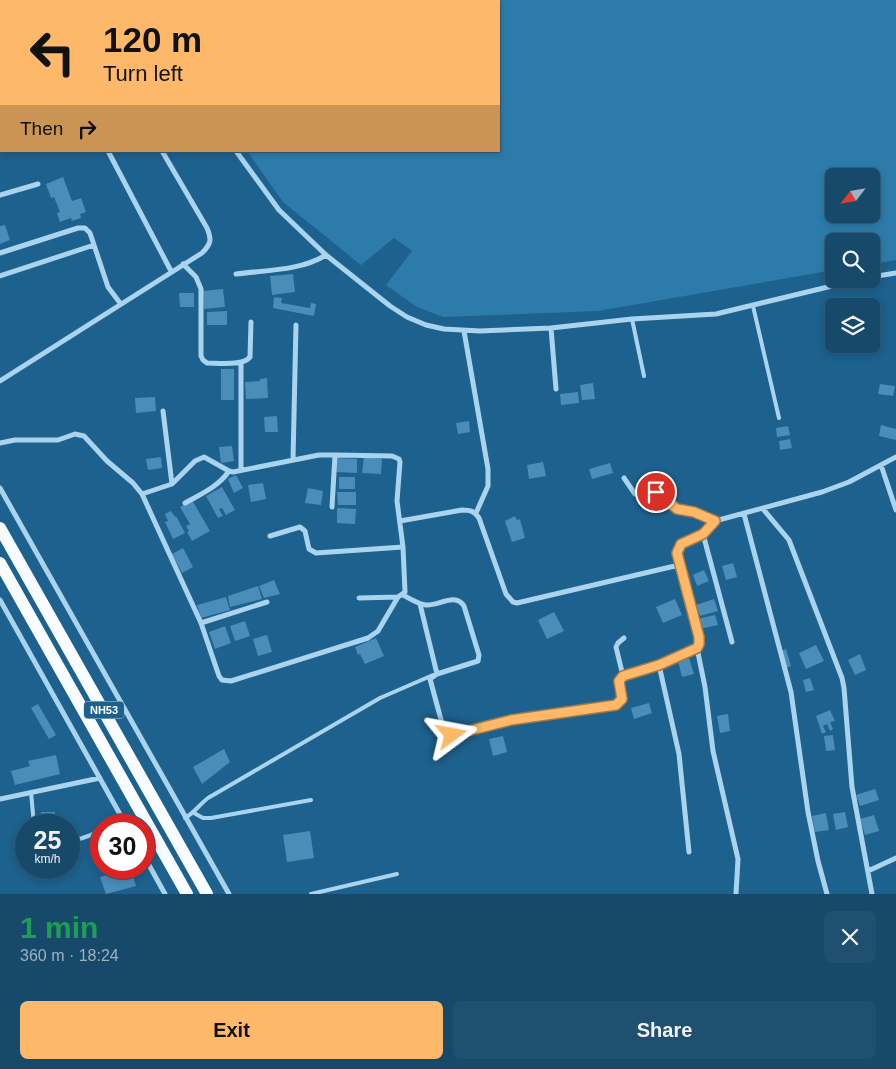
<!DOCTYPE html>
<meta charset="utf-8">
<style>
body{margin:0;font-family:Arial,sans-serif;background:#1f5070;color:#f1f3f6;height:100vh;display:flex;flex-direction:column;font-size:19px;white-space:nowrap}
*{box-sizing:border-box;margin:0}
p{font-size:16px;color:#9eb2c1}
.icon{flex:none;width:28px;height:28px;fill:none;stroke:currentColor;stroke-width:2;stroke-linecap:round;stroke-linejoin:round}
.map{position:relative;height:894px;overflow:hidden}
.drawer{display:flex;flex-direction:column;background:#16496a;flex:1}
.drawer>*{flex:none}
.guide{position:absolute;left:0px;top:0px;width:500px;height:152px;box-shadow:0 2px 8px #0003,0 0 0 1px #35617e;background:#fdb969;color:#111;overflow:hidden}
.needle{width:32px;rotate:239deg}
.buttons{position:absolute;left:825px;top:168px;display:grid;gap:10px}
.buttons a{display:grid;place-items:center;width:55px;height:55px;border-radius:8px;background:#16496a;box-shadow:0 2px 8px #0003,0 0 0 1px #35617e;font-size:25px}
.speed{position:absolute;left:15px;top:814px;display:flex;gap:10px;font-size:25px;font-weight:700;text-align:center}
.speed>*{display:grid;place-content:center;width:65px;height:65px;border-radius:50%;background:#16496a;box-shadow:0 2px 8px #0003,0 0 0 1px #35617e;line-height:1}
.speed small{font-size:12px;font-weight:400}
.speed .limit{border:8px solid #d22;background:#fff;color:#111}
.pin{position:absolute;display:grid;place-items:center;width:42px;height:42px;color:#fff;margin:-21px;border:2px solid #fff;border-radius:50%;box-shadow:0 1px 5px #0007}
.me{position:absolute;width:55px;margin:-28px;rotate:77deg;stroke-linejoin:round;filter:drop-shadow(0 0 4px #0008)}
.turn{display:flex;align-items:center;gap:18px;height:105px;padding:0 20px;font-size:22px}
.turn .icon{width:65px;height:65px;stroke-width:2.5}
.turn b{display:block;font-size:35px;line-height:42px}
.then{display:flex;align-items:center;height:48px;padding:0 20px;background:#0003;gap:10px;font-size:19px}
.round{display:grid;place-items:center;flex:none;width:52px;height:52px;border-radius:8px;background:#1f5070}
.summary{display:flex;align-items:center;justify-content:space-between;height:85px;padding:0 20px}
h1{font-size:30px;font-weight:600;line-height:38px;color:#1e9e55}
.primary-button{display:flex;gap:10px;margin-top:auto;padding:10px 20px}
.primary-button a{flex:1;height:58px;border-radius:8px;background:#fdb969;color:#111;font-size:20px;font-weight:600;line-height:58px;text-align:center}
.primary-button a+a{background:#1f5070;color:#f1f3f6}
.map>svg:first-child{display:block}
.green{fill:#2d7baa;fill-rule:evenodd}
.building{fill:#4a8db8}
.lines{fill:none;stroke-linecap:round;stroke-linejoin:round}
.service{stroke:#aad4ed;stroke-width:4}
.minor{stroke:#aad4ed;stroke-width:5}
.trunk{stroke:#f8fcff;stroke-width:12}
.route-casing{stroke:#a47844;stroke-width:12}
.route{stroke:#fdb969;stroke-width:9}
.labels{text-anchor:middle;stroke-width:4;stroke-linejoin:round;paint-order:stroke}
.shield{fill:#1d618e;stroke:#bbd0dd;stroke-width:1}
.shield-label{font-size:11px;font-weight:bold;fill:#fff}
</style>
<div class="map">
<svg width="896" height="894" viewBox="0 0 896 894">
<rect width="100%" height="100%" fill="#1d618e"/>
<path class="green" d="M204 0H896V260L871 264V241H834V270L598 311 443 317 417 307 386 285 412 251 394 238 361 265 283 202 247 151H499V1ZM834 176H871V214H834Z"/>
<path class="building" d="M63 177 72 201 81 198 86 212 80 214 81 218 72 221 71 218 60 222 57 213 60 212 54 197 51 198 46 184Z
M5 225 10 240 0 244V226Z
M293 274 295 292 272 295 270 276Z
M223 289 225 307 204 309 203 291Z
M179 293H194V307H180Z
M274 297 282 298 281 303 310 308 311 303 316 304 314 316 273 308Z
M227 311V325H207V312Z
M221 369H234V400H221Z
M267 378 268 398 246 399 245 382 260 381V379Z
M593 383 595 399 582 400 580 385Z
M880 384 895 386 893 396 878 394Z
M578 392 579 403 561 405 560 394Z
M155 397 156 411 136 413 135 398Z
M277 416 278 432H265L264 417Z
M469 421 470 432 458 434 456 423Z
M881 425 896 429V440L879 436Z
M788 426 790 435 777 437 776 428Z
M790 439 792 448 780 450 779 441Z
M232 446 234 461 221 463 219 447Z
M161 457 162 468 148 470 146 459Z
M364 457 382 459 381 474 362 473Z
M336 458 357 459V473L336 472Z
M543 462 546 476 529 479 527 465Z
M610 463 613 473 592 479 589 469Z
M236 475 243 488 234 493 228 479Z
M339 477H355V489H339Z
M263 483 266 499 251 502 248 485Z
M222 487 235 510 226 515 222 508 219 509 223 516 218 518 206 496Z
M308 488 323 491 321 505 305 503Z
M337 492H356V505H338Z
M192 500 210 531 192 541 187 532 189 531 186 526 190 524 180 507Z
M337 508 356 509 355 524 337 523Z
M171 511 175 517 176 516 185 533 173 539 165 522 168 521 165 514Z
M515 516 517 520 520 519 525 538 512 542 505 521Z
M183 548 193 567 182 573 172 554Z
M733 563 737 577 726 580 722 566Z
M704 570 709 581 697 586 693 575Z
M274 580 280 594 264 598 259 586Z
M258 586 262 599 230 607 228 596Z
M226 597 230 610 201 618 197 605Z
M675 599 682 615 663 623 656 607Z
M714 599 718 611 700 616 696 605Z
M554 612 564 631 547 639 538 620Z
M715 615 718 625 699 629 697 619Z
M245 621 250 636 235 641 230 626Z
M225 626 231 643 215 649 209 632Z
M267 635 272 652 258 656 253 639Z
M376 638 384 656 365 664 360 654 358 655 355 647Z
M816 645 824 661 806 669 799 653Z
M786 649 791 666 786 668 781 651Z
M860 654 866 670 855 675 848 660Z
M689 658 694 674 682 677 678 661Z
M810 678 814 690 806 692 803 680Z
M649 703 652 713 634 719 631 708Z
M38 704 56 735 49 739 31 708Z
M830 710 835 721 830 722 833 729 830 731 827 724 823 726 826 732 822 734 816 716Z
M728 714 730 731 720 733 717 716Z
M833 735 835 750 826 751 824 736Z
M503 736 507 752 493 756 489 739Z
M224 749 230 762 202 784 193 767Z
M56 755 60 774 15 785 11 771 30 766 28 761Z
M875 789 879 800 860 806 856 795Z
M41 812H55V823L41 824Z
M845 812 848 827 836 830 833 814Z
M826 813 829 830 815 832 812 816Z
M874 815 879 831 865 835 860 819Z
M310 831 314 858 287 862 283 835Z
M130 868 136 886 106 894 100 877Z"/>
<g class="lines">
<path class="service" d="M753 306 779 418
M632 319 644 376
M31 792 34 825
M194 813 203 818H211L311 800
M185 818C194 813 199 805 208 798L380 698 433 675
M107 825 121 816
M71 842 91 835 101 829
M311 894 397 874"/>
<path class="minor" d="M190 0 191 1
M151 1 153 0
M0 125 1 124
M108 151 171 271
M236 151 279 210 326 255 390 306 407 317 426 325 444 329 480 331 551 328 632 319 716 314 861 279
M0 195 38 184
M0 253 78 228H85L90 233 108 287 120 303
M183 264 196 277 201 289V356L203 360 207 363C218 363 244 366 250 357L251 322
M236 274C266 270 300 271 326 255
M0 276 94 245
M871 277 896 273
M551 328 556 389
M464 331 488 469V486L476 513
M0 381 202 253C211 244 212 240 207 228L162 151
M163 411 172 484
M0 443 15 440H58L75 434 84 436 107 461 133 483 142 494 172 484 195 461 204 457 229 471 233 472 319 455H335L332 507
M335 455 392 456 399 459 400 462 397 501 403 547 405 592 398 597 359 598
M293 460 296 325
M881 465 896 510
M241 470V362
M624 478 635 494 656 492 677 509 694 512 715 521
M0 488 229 894
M142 494 201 623 219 676 222 680 231 681 368 638 378 631 398 597
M185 503C201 494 218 487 229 471
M763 509 789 540 842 678 844 688 852 787 872 894
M744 514 791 692 808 812 818 861 827 894
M400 521 462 510C471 510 474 511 479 518L506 594 513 602 517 603 679 565
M703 534 732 642
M270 536 300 527 305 531 309 549 316 553 403 547
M403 595C410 599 418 604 426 605 439 606 455 592 464 606L479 655 478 661 437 674 430 679 443 727 447 732 452 735 511 720 616 705 622 699 619 685 621 678 659 665 697 648
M0 600 126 825
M420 604 437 674
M201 623 267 602
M659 665 679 754 689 852
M623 676 616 647 618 643 624 638
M0 799 100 778
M144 856 165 894
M868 871 896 858
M736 894 738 859 713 751 705 687 697 648 699 644V637L679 565C674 538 683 546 701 535 706 532 710 526 715 521L822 492 849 482 896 457"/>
<path class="trunk" d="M0 528 207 894
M0 563 187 894"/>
</g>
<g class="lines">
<defs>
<path id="route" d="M452 735 511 720 616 705 622 699 619 681 623 676 659 665 697 648 699 644V637L677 553 681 544 703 534 715 521 694 512 677 509 656 492"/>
</defs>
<use href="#route" class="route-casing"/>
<use href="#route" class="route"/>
</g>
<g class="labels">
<rect class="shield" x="84" y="701.5" width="40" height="17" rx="4"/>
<g class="shield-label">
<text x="104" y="714">NH53</text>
</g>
</g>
</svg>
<div class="buttons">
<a><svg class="needle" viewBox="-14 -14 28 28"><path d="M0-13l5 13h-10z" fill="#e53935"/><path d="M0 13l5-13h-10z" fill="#9eb2c1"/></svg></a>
<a><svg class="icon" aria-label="search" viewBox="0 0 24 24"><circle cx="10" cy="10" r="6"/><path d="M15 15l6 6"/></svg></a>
<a><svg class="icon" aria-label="layers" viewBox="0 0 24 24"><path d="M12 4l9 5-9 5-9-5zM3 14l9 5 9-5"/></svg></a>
</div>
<div class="speed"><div>25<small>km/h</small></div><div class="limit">30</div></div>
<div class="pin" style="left:656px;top:492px;background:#d93025"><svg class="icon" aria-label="arrive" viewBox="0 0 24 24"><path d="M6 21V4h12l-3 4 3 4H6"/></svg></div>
<svg class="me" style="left:452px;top:735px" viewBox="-20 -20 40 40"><path d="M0-17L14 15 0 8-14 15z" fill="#fdb969" stroke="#fff" stroke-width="4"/></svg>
<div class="guide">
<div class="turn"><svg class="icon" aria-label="left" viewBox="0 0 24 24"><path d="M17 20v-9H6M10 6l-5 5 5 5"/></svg><div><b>120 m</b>Turn left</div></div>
<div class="then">Then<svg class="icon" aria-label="right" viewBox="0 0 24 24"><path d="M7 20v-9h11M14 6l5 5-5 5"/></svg></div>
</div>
</div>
<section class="drawer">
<div class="summary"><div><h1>1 min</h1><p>360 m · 18:24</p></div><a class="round"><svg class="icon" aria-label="close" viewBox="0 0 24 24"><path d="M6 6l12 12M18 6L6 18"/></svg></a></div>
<div class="primary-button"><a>Exit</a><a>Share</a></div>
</section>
